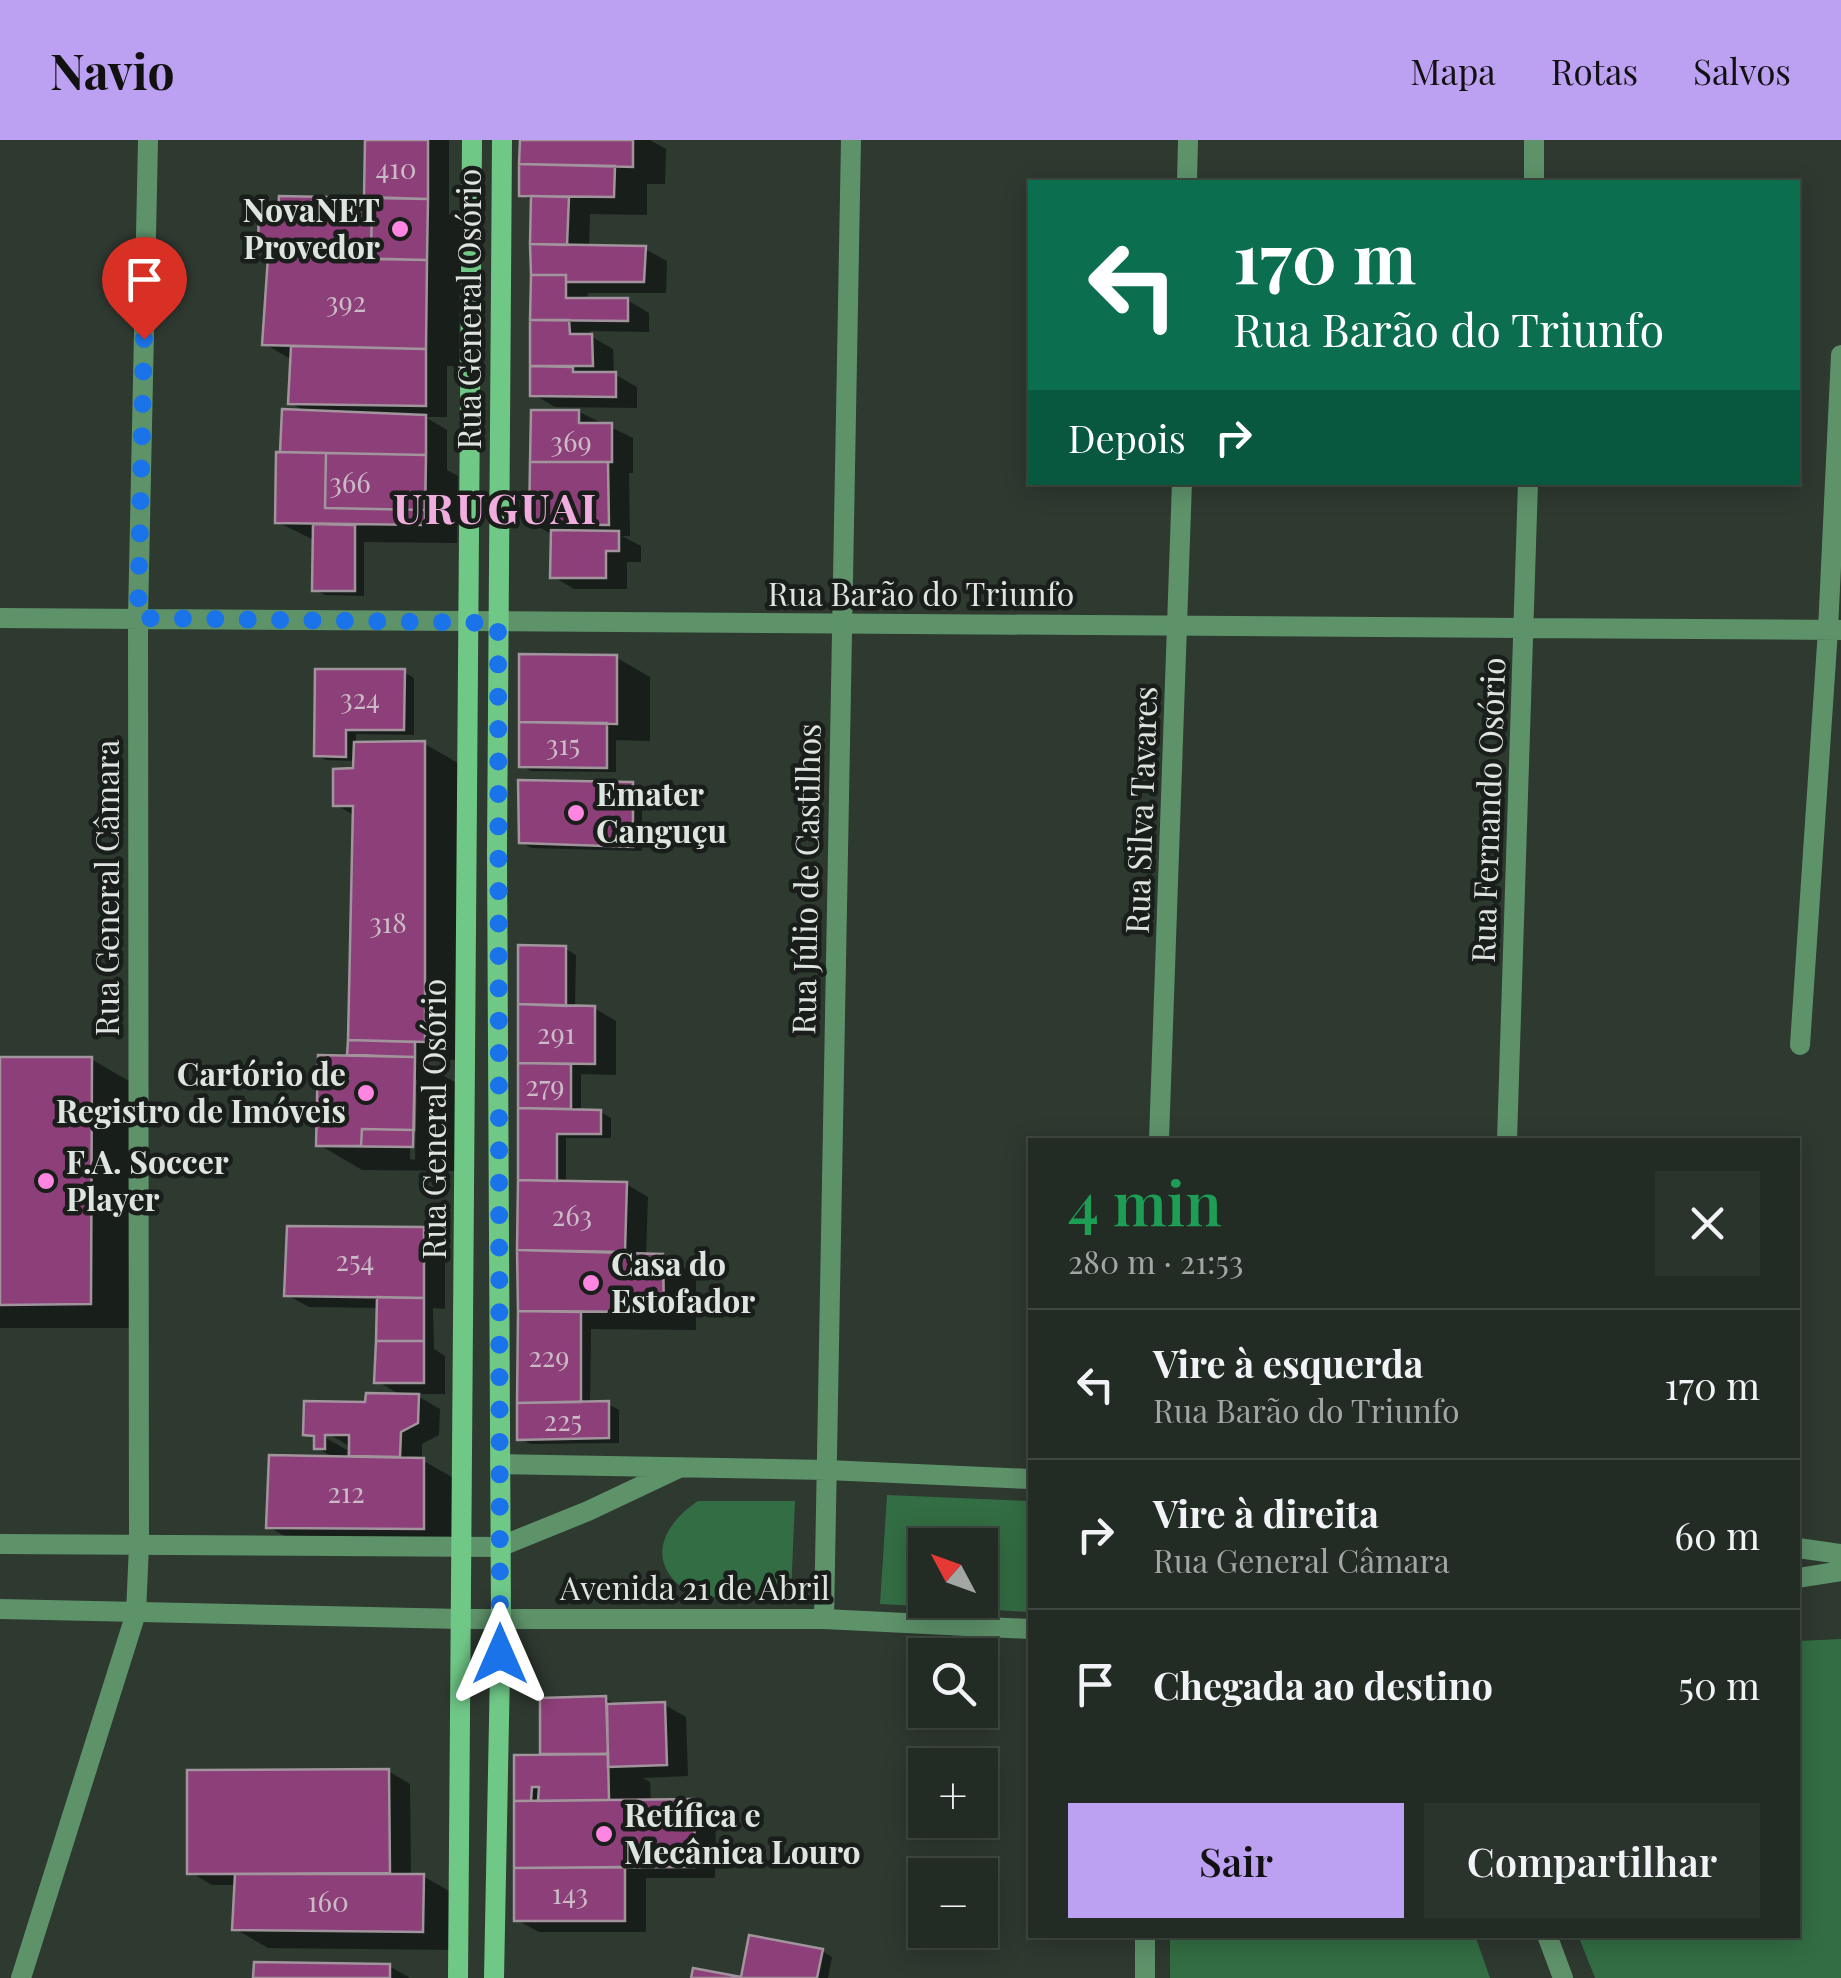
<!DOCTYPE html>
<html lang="pt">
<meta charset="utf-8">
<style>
body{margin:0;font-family:"Playfair Display",serif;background:#2a332c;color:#f1f3f6;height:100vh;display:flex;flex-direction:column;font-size:38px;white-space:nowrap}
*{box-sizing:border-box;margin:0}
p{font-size:32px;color:#a2a7a6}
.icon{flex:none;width:55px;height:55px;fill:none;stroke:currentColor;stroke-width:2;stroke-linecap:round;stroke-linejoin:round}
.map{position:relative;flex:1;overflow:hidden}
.drawer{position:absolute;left:1028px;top:998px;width:772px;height:800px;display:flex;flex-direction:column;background:#222b24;border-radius:0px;box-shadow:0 5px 25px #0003,0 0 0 2px #3f4741}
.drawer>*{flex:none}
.hud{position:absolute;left:1028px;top:40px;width:772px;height:305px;border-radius:0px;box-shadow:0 5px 25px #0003,0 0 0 2px #3f4741;background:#0b6e4f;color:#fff;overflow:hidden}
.needle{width:65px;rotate:311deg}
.fabs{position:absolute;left:908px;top:1388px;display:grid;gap:20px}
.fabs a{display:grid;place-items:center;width:90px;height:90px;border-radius:0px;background:#222b24;box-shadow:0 5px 25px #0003,0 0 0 2px #3f4741;font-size:50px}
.pin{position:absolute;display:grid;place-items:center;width:85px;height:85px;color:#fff;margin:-102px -42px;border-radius:50% 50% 50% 0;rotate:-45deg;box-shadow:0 0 10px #0007}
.pin .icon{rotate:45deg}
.me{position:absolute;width:110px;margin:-55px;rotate:0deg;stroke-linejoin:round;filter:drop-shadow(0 0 8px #0008)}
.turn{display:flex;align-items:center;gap:35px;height:210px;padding:0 40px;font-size:45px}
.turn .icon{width:130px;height:130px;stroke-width:2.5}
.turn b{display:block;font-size:70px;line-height:85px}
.then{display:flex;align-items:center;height:95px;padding:0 40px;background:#0003;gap:20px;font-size:38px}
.round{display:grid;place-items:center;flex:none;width:105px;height:105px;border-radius:0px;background:#2a332c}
.overview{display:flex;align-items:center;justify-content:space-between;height:170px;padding:0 40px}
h1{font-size:60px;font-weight:600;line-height:75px;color:#1e9e55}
.button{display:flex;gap:20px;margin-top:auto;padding:20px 40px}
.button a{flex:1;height:115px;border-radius:0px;background:#bca0f2;color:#111;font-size:40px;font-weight:600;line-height:115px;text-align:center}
.button a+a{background:#2a332c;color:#f1f3f6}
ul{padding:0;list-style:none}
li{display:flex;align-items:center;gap:30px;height:150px;padding:0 40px;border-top:2px solid #3f4741}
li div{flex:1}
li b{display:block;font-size:38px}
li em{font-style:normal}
header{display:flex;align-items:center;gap:60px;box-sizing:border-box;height:140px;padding:0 50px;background:#bca0f2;color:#111}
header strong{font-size:48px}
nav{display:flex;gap:55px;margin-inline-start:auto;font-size:35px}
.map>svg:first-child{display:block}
.green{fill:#336d43;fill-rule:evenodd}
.shadow{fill:#0007;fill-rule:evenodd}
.building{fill:#8c3f79;stroke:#a2949d;stroke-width:2.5}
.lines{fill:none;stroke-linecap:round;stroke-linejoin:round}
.minor{stroke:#5e936a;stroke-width:20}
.tertiary{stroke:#5e936a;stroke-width:20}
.secondary{stroke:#70c887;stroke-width:20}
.route{stroke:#1a73e8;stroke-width:18;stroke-dasharray:0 32.4}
.poi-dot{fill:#fe85e0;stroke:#191e1a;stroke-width:4}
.labels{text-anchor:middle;stroke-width:9;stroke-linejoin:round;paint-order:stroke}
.number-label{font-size:28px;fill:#cabbc6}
.poi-label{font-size:32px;font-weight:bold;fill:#dee4df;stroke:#191e1a;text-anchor:start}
.street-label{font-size:32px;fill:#dee4df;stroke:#191e1a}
.district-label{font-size:42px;font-weight:bold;letter-spacing:2.5px;fill:#f1addd;stroke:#191e1a}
</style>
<header>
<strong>Navio</strong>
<nav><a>Mapa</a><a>Rotas</a><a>Salvos</a></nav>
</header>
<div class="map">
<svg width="1841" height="1838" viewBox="0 0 1841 1838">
<rect width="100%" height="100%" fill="#2e3930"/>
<path class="green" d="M887 1355 1030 1361V1472L880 1464ZM925 1405H980V1460H925Z
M698 1361H795L791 1454C763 1454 724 1460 697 1455 688 1453 678 1445 672 1438 648 1409 673 1377 698 1361Z
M1841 1499V1838H1595L1578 1795H1798V1501Z
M1170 1795H1475L1490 1838H1170Z"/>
<path class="shadow" d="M368 0H449V74L470 87V143H460L459 226H447V277H425L447 290V330L458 336 457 403 364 402V456L325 455 314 449 316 401 277 382 289 315 282 310 308 273 291 263 292 220 265 204 287 119 261 102 375 60 366 56Z
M522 0H650L666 9 665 44H647V75L590 74 589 108 645 109 667 121 666 153H588L587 160H627L649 173V192L590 191V196L613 209 614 234 637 247V268L555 267 533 254 534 62 521 54Z
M573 269 633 298V333H629L630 396H622L641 406V422H627V449H574L552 436 553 395 532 383Z
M617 518 650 537V601L616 600V632L531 631 521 625Z
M404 532 414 538V595L356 594V604H425L458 623 457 920 425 919V925L458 944 456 1031 362 1030 318 1004 357 918 350 914 355 676 335 664 356 630V621L326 620 316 615ZM412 940H417L415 1020 410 1019Z
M632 644 642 650V711L531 708 521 702Z
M521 808 566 809 576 815 575 868H594L616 881V935L581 934V972H601L611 978V998H566V1044H626L648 1057 646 1116H663L696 1135V1190L591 1189 590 1264H608L619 1270V1303L530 1304 520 1298Z
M91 919 134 944V1188H0V920Z
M424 1089 445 1102V1169L433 1168 434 1209 445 1216V1254H414L440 1269 439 1295 422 1304V1320L466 1345 467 1412H312L269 1387 336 1319 316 1307 317 1300 305 1294 368 1265 402 1256 377 1241 379 1168 309 1167 287 1155ZM324 1291 361 1313 359 1317 352 1313 360 1319H346L347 1310 324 1297Z
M606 1559 619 1566 665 1565 686 1577 688 1636 643 1638 650 1642 651 1662 694 1661 716 1674 715 1738H646V1792H539L517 1780 516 1617H550L543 1613Z
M388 1631 410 1644 411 1736H423L456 1755 455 1810 268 1808 235 1789 237 1745H212L190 1732Z
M822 1811 832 1817 828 1838H744Z
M389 1826 410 1838H255Z"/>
<path class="building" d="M365 0H428V59L364 57Z
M520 0H633V27L519 24Z
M519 24 615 26 614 57 519 56Z
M279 56 428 59 427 120 276 116V103H258L259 73H278Z
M531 56 569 57 567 105 530 104Z
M372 58 428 59 427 120 371 119Z
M530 104 646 106 644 142H566V135H531Z
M268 117 427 120 426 209 262 205Z
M531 135H566V158H628V181L530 180Z
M530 180H569L570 194H592L593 226H530Z
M291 206 426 209V266L288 264Z
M530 226 573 227V232H616V257L530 256Z
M282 269 426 275V315L280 312Z
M531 270H579V283H612V322H530Z
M276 312 426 315 425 385 275 383Z
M326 313 426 315 425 370 325 368Z
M530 322H608L609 385 529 384Z
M313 384 355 385V451H312Z
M551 390 619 391V411H606V438H550Z
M519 514 617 515V584L519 582Z
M315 529H405L404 590H346V617L314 616Z
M519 582 607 583V628L519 627Z
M425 601V902L348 900 353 666H333V629L353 628 354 602Z
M518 640 633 642V707L519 703Z
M518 805 566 806V866L518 864Z
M518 864 595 866V924L518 923Z
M348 900 415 902V917L347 915Z
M318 915 415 917 413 1007 316 1006Z
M318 915 415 917 414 990 362 989 361 1006H316Z
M0 917H92L91 1164 0 1165Z
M518 923 571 924V969L518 968Z
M518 968 601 970V994H557V1041L518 1040Z
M518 1040 627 1042 625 1112 517 1110Z
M287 1086 424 1087V1158L284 1156Z
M517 1110 663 1114 664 1172 518 1171Z
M377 1157 424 1158V1201H376Z
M518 1171 581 1172V1262L517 1263Z
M376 1201H424V1243H374Z
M366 1253 419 1254 418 1283 401 1292 400 1317 349 1316V1295H325V1309H314V1296L303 1295 304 1261 365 1262Z
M609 1261V1298L517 1300V1263Z
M269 1315 424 1318V1389L266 1388Z
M606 1556 608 1614H540V1558Z
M665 1562 667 1625 608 1627 607 1564Z
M608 1614 609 1660 538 1661 539 1647H532L531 1661H514V1615Z
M389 1629 390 1733 187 1734V1630Z
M695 1659 694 1727 514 1728V1661Z
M625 1727V1781H514V1728Z
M235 1734H424L423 1792 232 1790Z
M749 1795 823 1809 817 1838H691L693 1828 741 1837Z
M254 1822 390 1824V1838H253Z"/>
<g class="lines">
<path class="minor" d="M1534 42V0
M0 478 1841 490
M1800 905 1828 490 1841 215
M1507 1000 1528 342
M21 1838 136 1473 139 1405 138 478 148 0"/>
<path class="tertiary" d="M1187 42 1188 0
M1159 1000 1182 342
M500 1324 827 1330 1030 1339
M0 1404 499 1407 588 1371 679 1328
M1798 1408 1841 1414
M1798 1438 1841 1431
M0 1469 462 1479H824L1030 1489
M824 1479 851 0
M1547 1795 1563 1838
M1145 1838V1795"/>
<path class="secondary" d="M458 1838 472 0
M494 1838 501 1478 497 713 502 0"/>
</g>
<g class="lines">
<path class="route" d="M144 199 138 478 498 483 500 1514"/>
</g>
<g class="poi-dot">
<circle cx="400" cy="89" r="10"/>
<circle cx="576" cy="673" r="10"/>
<circle cx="366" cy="953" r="10"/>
<circle cx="46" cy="1041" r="10"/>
<circle cx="591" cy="1143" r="10"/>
<circle cx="604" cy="1694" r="10"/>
</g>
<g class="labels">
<g class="number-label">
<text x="396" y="39">410</text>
<text x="346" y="172">392</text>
<text x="571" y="312">369</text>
<text x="350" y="353">366</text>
<text x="360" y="569">324</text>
<text x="563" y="615">315</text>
<text x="388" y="793">318</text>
<text x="556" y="904">291</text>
<text x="545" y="956">279</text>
<text x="572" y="1086">263</text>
<text x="355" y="1131">254</text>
<text x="549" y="1227">229</text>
<text x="563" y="1291">225</text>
<text x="346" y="1363">212</text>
<text x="570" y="1764">143</text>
<text x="328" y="1772">160</text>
</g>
<g class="poi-label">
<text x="380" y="82" text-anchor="end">NovaNET<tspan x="380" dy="37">Provedor</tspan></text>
<text x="596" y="666">Emater<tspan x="596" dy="37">Canguçu</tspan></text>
<text x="346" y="946" text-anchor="end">Cartório de<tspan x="346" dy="37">Registro de Imóveis</tspan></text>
<text x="66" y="1034">F.A. Soccer<tspan x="66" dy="37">Player</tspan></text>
<text x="611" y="1136">Casa do<tspan x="611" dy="37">Estofador</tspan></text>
<text x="624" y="1687">Retífica e<tspan x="624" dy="37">Mecânica Louro</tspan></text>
</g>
<g class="street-label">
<text transform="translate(470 169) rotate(-90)" y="11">Rua General Osório</text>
<text x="921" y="466">Rua Barão do Triunfo</text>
<text transform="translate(1142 670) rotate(-88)" y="11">Rua Silva Tavares</text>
<text transform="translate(1489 670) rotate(-88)" y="11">Rua Fernando Osório</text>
<text transform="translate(807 739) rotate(-89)" y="11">Rua Júlio de Castilhos</text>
<text transform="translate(108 748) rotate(-90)" y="11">Rua General Câmara</text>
<text transform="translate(435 979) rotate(-90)" y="11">Rua General Osório</text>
<text x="695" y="1460">Avenida 21 de Abril</text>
</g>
<g class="district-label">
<text x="496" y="384">URUGUAI</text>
</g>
</g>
</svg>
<div class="fabs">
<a><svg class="needle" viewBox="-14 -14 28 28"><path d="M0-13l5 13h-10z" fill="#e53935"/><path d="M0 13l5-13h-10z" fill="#a2a7a6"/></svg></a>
<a><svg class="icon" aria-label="search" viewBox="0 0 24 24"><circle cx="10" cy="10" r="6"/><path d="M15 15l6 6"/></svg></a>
<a>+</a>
<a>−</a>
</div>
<div class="pin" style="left:144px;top:199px;background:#d93025"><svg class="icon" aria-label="arrive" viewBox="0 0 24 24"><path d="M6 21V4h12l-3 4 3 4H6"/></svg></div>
<svg class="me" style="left:500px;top:1514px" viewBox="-20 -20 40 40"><path d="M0-17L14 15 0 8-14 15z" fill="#1a73e8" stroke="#fff" stroke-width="4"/></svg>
<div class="hud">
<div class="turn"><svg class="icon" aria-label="left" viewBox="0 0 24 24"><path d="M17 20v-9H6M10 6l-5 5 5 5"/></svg><div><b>170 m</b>Rua Barão do Triunfo</div></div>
<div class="then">Depois<svg class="icon" aria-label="right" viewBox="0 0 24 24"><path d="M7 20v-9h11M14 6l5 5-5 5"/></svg></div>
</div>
<section class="drawer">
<div class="overview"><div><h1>4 min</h1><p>280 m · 21:53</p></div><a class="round"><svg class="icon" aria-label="close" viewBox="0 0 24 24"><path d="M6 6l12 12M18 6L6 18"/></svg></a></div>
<ul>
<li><svg class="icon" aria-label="left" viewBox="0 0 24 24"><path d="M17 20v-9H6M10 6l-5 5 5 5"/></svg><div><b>Vire à esquerda</b><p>Rua Barão do Triunfo</p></div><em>170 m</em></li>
<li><svg class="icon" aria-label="right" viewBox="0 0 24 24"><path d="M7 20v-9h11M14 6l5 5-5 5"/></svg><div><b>Vire à direita</b><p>Rua General Câmara</p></div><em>60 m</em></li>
<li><svg class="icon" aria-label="arrive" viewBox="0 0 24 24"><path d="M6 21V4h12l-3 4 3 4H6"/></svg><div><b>Chegada ao destino</b></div><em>50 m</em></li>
</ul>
<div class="button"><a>Sair</a><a>Compartilhar</a></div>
</section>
</div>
